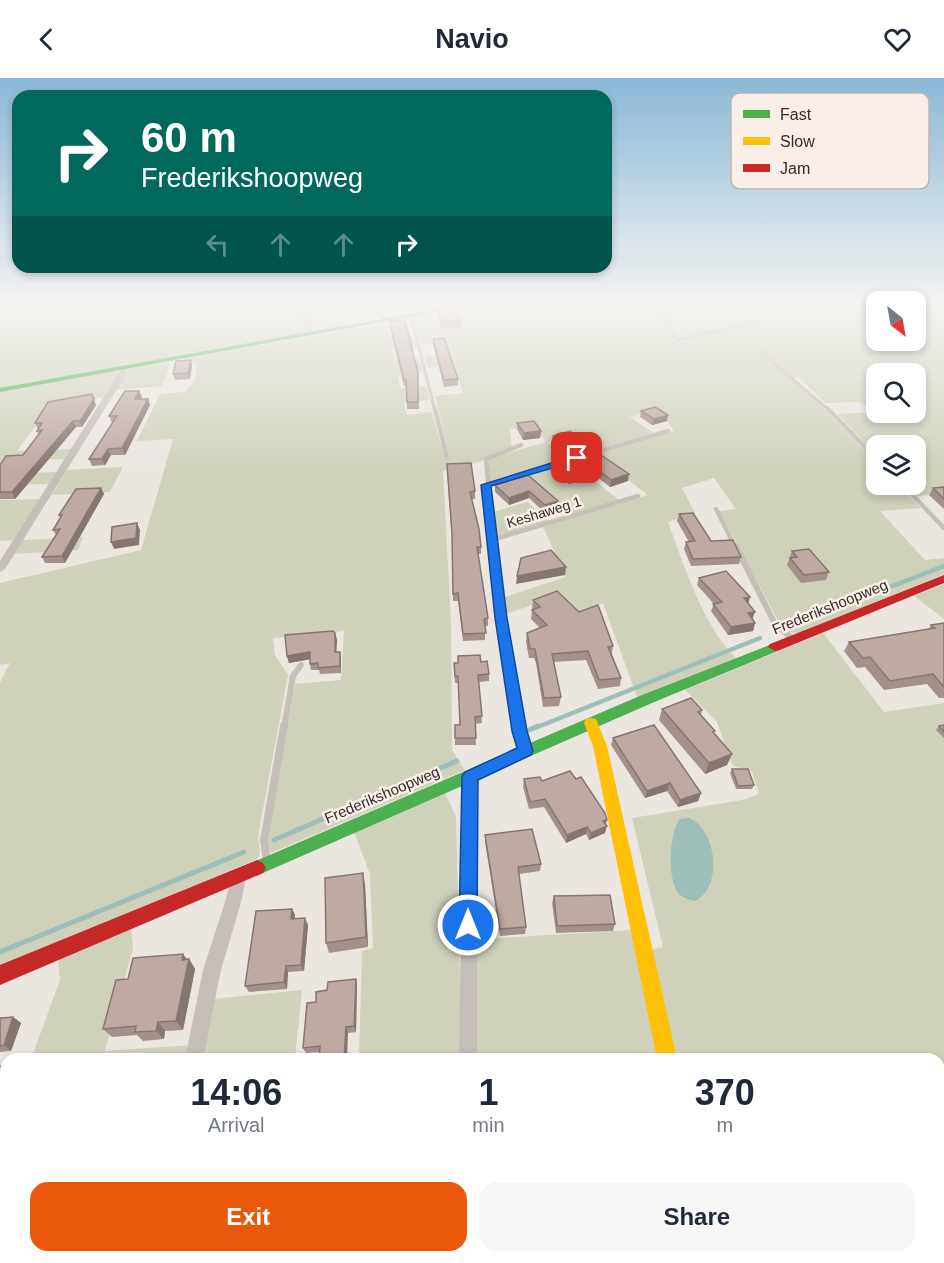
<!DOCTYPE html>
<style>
body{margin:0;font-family:Arial,sans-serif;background:#f6f6f7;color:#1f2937;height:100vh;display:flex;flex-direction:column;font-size:22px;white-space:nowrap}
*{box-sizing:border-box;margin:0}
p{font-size:20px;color:#747a83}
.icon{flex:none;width:33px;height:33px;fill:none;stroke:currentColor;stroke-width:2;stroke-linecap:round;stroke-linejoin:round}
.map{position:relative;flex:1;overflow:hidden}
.sheet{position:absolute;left:0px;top:975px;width:945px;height:210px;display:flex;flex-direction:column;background:#fff;border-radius:18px 18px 0 0;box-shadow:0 3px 9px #0003}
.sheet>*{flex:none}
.top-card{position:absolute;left:12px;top:12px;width:600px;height:183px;border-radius:18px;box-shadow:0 3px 9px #0003;background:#00695c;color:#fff;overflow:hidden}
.needle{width:39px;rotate:149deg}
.controls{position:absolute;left:866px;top:213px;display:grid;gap:12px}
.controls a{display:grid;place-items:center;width:60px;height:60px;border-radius:12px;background:#fff;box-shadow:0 3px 9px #0003;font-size:30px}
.pin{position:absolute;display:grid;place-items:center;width:51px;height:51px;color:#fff;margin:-26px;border-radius:12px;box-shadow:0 3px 9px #0006}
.me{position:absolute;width:66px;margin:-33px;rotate:0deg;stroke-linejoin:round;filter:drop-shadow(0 0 4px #0008)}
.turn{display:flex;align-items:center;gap:21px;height:126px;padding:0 30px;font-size:27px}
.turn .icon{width:78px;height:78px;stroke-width:2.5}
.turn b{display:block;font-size:42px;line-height:51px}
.lanes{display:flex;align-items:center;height:57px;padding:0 30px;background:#0003;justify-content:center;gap:30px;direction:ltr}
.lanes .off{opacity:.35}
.eta{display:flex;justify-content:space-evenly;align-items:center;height:102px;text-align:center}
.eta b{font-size:36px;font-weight:700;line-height:42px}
.primary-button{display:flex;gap:12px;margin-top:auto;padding:12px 30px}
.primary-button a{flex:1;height:69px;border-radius:18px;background:#ea580c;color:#fff;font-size:24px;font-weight:700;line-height:69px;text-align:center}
.primary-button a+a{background:#f6f6f7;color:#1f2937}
header{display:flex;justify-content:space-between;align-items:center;height:78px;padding:0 30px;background:#fff;font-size:27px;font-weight:700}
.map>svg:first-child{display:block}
.green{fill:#cfd1bb;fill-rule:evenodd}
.water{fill:#9ebeba}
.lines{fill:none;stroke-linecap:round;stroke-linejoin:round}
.stream-far2{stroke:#9ebeba;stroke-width:2}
.stream-far1{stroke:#9ebeba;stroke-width:4.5}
.stream{stroke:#9ebeba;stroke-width:5}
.lane-far3{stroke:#c5beb9;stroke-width:3}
.lane-far2{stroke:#c5beb9;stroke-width:4.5}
.lane-far1{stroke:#c5beb9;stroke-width:6}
.lane{stroke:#c5beb9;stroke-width:8}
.street{fill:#c5beb9;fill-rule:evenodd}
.fast{fill:#4caf50;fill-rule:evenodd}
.slow{fill:#ffc107;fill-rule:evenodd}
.jam{fill:#c62828;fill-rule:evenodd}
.wall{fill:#a4918c}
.shaded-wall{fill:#867672}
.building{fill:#bfa9a3;stroke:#867672;stroke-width:1.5}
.route{fill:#1a73e8;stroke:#114b97;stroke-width:1.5}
.labels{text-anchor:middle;stroke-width:5;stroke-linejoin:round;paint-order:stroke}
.far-street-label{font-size:14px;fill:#352b28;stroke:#f9efe8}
.street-label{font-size:15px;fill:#352b28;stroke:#f9efe8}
.key{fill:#f9efe8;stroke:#beb4ae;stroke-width:1.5}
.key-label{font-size:16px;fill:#352b28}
</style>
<header><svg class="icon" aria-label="back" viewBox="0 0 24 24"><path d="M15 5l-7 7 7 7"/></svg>Navio<svg class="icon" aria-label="heart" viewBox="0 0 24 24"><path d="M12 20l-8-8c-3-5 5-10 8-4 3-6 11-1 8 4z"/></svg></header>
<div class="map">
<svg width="944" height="1185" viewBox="0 0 944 1185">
<rect width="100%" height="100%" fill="#ece6e1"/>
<path class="green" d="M0 226H337L347 249 0 311Z
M374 226H411L418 235 387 242Z
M484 226H876V262H915V226H944V415L917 418 906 407 915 406V368H876V376L837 336 872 334 861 324 825 325 798 299 794 300 876 384V406L898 407 921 430 880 433 925 482 944 480V496L799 555 789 554 780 546 719 433 736 431 714 400 682 410 695 435 668 444C684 487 703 548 736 580L637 619 603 525 572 536 554 519 504 537 502 520 566 499 543 449 648 417 595 377 674 353 659 331 630 339 653 355 589 374 568 358 547 364 567 381 488 404V382L490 380 546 364 536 348 510 351 512 371 492 376 482 383 443 393 451 544 452 672 465 692 271 775 267 761 295 606 341 602 344 553 273 560 275 577 288 597 258 758 260 775 257 781 0 889V605L10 585 0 587V505L141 472 173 361 137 363 160 316 185 314 195 303 197 286 187 285 186 281 189 280 385 245 388 249 390 261 413 259 417 270 392 272 394 282 419 281 423 294 398 297 400 310 426 308 430 322 404 324 407 337 432 334 445 380H450L435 318 463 315 454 288 428 290 425 278 450 276 446 265 422 267 414 241 432 236 441 250 461 249 459 244 462 242 457 231ZM876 296H915V334H876Z
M169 284 170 288 162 308 116 312 125 291Z
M115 293 120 294 106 319 49 329 17 373 72 371 66 381 9 383 1 396 58 394 50 406 0 407V314Z
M571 384 619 422 569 437 521 398Z
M123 389 110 414 52 417 67 392Z
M41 421 13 462 0 463V422Z
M527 424 549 443 496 460 493 434Z
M83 459 78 472 14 476 23 462Z
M944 506V541L914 518Z
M823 555 884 634 944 625V1185H722L720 1179H939V981H676L649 872 663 869 632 740 742 722 759 716 752 694 732 687 717 644 685 612Z
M445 715 456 738 462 981H359L362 873 373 870 370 796 354 754Z
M131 851 133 870 105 973 192 967 189 981H31L60 902 58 882Z
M633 852 660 981H474L469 862Z
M302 912 295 981H200L212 921Z
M6 1047V1179H148L147 1185H0V1064Z
M215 1179H305L292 1185H203Z
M357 1179H472L473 1185H344V1180Z
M488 1179H611L612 1185H488Z"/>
<path class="water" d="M689 740C717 751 723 810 695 823 689 822 682 820 678 815 667 800 669 755 680 741Z"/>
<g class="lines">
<path class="stream-far2" d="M655 226 677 262 760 243"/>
<path class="stream-far1" d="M789 548 944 488
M535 650 760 560"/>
<path class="stream" d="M529 652 538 648
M274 762 457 683
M0 874 244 774"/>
<path class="lane-far3" d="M298 226 311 256
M408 239 412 242 435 333
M763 276 830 333"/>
<path class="lane-far2" d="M435 331 447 379
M828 331 876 380
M902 406 944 450
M486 407 668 353
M716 431 736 471
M492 462 638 418
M494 471 486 381 521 367"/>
<path class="lane-far1" d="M494 469 501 540 518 650
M736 469 775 546 794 562
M284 650 293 598 301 587"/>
<path class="lane" d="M518 648 525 672
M267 782 264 762 284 648"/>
<path class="street" d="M369 226H375L388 242V244H384Z
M411 226H417L423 238H419Z
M120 289H124L127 295 5 491 0 494V483L119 295Z
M470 692 475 694 477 698V981H459L463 698 465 694Z
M238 791 243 793 246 798 242 821 221 892 203 981H185L203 892 226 821 233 793Z
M145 1179H167L166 1185H144Z
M470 1179H492L493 1185H471Z
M702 1179H724L725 1185H703Z"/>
<path class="fast" d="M465 226H481L0 314V310Z
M775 565 782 569 780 572 652 625 263 795 257 798 251 795 248 790 251 785 642 617Z"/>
<path class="slow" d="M591 640 596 641 607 668 677 981H657L593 668 584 645 586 641Z"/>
<path class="jam" d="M944 497V505L780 572 775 573 768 569 770 566Z
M257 782 263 785 266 790 263 795 0 907V887Z"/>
</g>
<path class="wall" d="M424 226H445V227H425Z
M438 231 461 243V249L441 250 438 236Z
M389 243 418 295 419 331H407V308H404L390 249Z
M433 261 458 301V307L444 309 433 267Z
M191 282 192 288 190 301 175 302 173 296Z
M142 319 140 321 150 327 125 377H111L105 387 92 388 89 381 112 345 109 338Z
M96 327 82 349H76L15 421H0V387L23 377 39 357 37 353 38 351 35 345Z
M641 333 667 343 652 347 640 339Z
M517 345 541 353 540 360 523 362 517 351Z
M553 358 586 366V373L569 378 552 365Z
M578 378 628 403 610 409 596 398 569 406 557 396 558 389 577 383Z
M447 393 475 413V421H472L481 469V476H478L488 540V548H485V562L463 563 458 523H453L452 462Z
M528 397 557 430 544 434 529 420 509 427 495 414V407Z
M944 409V431L929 417 933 410Z
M101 410 104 416 65 485H45L42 479 56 457 53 452 60 440 59 437Z
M679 436 711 463 741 479 739 486 691 488 684 471 686 464H689L677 443Z
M792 473 829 494 826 502 801 505 787 487Z
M699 500 748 525 753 541 755 545 753 553 728 557 711 533 714 526 697 507Z
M533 522 613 568 612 576 621 600 620 608 598 611 586 582 553 584 561 619 559 628 543 629 536 585 534 580H529L526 564 527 555 540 550 531 541 532 532H533L532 531Z
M944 545V620H939L927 606 884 612 865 589 857 590 844 573 849 564 929 551 931 547Z
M335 555 337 562 336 574 341 581V595L320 596 319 592H311L310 586V581L289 585 287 578Z
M458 578 481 584 489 596V603L479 604 482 645 475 646 476 667H455V660L460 647 458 605H455L454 592V585H458Z
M662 631 702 632 701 637 714 656 732 676 727 687 705 696 659 642Z
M944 647V660L936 652 939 648Z
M613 660 701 715 698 723 678 729 667 713 645 720 611 667Z
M732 691 754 707 752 711H736L730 695Z
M524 701 542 703 576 701 606 746 605 755 589 762 586 756 566 765 544 729 529 731 523 709Z
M485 757 541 786 540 793 519 796 526 849 525 856 500 858 485 764Z
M365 806 368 869 329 875 326 865Z
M554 818 615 846 613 853 556 855 552 825Z
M292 831 295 837V841L308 847 304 893 288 894 287 911 249 914 245 908Z
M183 876 187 881H189L195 891 183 952 165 953 164 961 143 963 137 957 112 959 103 951 128 901Z
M356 901 357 907 356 954 348 955 320 974 306 975 303 970 316 924 327 912Z
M13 939 21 945 11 973 0 974V940Z
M619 1179H681L682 1185H620Z"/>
<path class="shaded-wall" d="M191 282 192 288 190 301 188 295Z
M139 313 142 319 137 328 135 321Z
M94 321 96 327 82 349 80 343Z
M148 321 150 327 125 377 122 370Z
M668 337 667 343 652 347 654 341Z
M73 343 76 349 15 421 12 414Z
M541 353 540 360 523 362 524 355Z
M586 366V373L569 378V371Z
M108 371 111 377 105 387 102 381Z
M597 391 596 398 569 406 570 399Z
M629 396 628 403 610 409 611 402Z
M101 410 104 416 65 485 62 478Z
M529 413V420L509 427V420Z
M558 423 557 430 544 434 545 427Z
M137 445 140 452 139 467 114 471 111 464Z
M566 489 565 497 516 506 517 498Z
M750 519 748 527 744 520Z
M755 534 752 542 748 535Z
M755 545 753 553 728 557 731 549Z
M335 555 337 562 336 581 335 574Z
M310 574 312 581 289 585 287 578Z
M340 574 341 581V595L340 588Z
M732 676 727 687 705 696 709 685Z
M670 705 667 713 645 720 647 713Z
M701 715 698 723 678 729 680 722Z
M607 742 605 749 607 748 605 755 589 762 591 755 603 743Z
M587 749 586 756 566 765 567 757Z
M363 795 365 806 368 869 366 859Z
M292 831 295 837 294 848 291 841Z
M305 840 308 847 304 893 301 887Z
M183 876 188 884 189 881 195 891 183 952 176 943Z
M286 888 288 894 287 911 284 904Z
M356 901 357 907 356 954 354 948Z
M13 939 21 945 11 973 4 967Z
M158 944 165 953 164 961 156 953Z
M346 949 348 955 347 981H344Z
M6 988V1027L0 1043V1004Z"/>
<path class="building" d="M450 228 461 243 441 244 438 231Z
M405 242 418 295V324H407L406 302H404L389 243Z
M444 260 458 301 444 302 433 261Z
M191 282 188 295 173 296 176 283Z
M125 313H139L135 321H148L122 370 108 371 102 381H89L117 338H109Z
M92 316 94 321 80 343H73L12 414H0V387L6 378 23 377 42 352 37 353 42 345H35L48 324Z
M655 329 668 337 654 341 641 333Z
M534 343 541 353 524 355 517 345Z
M570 353 586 366 569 371 553 358Z
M595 373 629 396 611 402 597 391 570 399 558 389 583 382 578 378Z
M471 385 475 413 470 414 479 451 481 469H477L488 540 484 541 486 555 463 556 458 515 453 516 452 456 447 386Z
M528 397 558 423 545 427 529 413 509 420 495 407Z
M944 409V421L933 410Z
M101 410 62 478 42 479 60 451 53 452 62 437H59L76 411Z
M693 435 711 463 733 462 741 479 693 481 686 464 695 463 679 436Z
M137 445 136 460 111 464 112 449Z
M809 471 829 494 804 497 790 480 797 479 792 473Z
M551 472 566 489 517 498 521 480Z
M726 493 750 519 744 520 755 534 748 535 755 545 731 549 713 526 722 524 699 500Z
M557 513 579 534 598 527 613 568 608 569 621 600 599 602 588 573 552 576 561 619 544 620 536 577 535 571H530L527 555 547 547 532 532 540 529 533 522Z
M944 545V609L933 596 890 603 870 579 863 580 849 564 935 550 931 547Z
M333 553 335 555V574H340V588L318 590V585L310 586V574L287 578 285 557Z
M480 577 481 584 487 583 489 596 478 597 482 638 475 639 476 660H455V647H460L458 598H455L454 585H458V578Z
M691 620 702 632 698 634 715 653 713 654 732 676 709 685 662 631Z
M654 647 701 715 680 722 670 705 647 713 613 660Z
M944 647V654L939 648Z
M732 691H748L754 707 738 708Z
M570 693 576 701 581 699 605 735 607 742 603 743 607 748 591 755 587 749 567 757 545 721 530 724 524 701 540 699 542 703Z
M532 751 541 786 518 789 526 849 500 851 485 757Z
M363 795 366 859 326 865 325 800Z
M610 817 615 846 557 848 554 818Z
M292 831 291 841 305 840 301 887 286 888 284 904 245 908 256 833Z
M183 876 182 882 189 881 176 943 158 944 156 953 135 954 136 948 103 951 116 902 128 901 133 880Z
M356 901 354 948 346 949 344 981H319L320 968 303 970 307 925 316 924V914L327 912 328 904Z
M13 939 4 967 0 968V940Z
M0 988H6L0 1004Z
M622 1179H681L682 1185H623Z"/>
<linearGradient id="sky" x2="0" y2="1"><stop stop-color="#8ab8d6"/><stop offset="0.58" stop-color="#f6f4f2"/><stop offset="1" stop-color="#f6f4f2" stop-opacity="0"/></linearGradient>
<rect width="944" height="392" fill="url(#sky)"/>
<path class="route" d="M577 377 580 378V382L491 408 507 540 527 653 533 673 531 677 478 702 477 847 475 853 468 856 462 853 459 847 462 698 465 694 517 670 512 653 495 540 481 407Z"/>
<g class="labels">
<g class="far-street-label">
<text transform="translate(544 434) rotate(-17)" y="5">Keshaweg 1</text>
</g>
<g class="street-label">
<text transform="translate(830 529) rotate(-22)" y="5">Frederikshoopweg</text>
<text transform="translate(382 717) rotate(-23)" y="5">Frederikshoopweg</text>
</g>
</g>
<rect x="731" y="15" width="198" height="96" rx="9" class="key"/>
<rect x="743" y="32" width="27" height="8" fill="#4caf50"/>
<rect x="743" y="59" width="27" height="8" fill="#ffc107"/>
<rect x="743" y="86" width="27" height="8" fill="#c62828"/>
<g class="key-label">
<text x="780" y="42">Fast</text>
<text x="780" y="69">Slow</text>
<text x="780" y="96">Jam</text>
</g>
</svg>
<div class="controls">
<a><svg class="needle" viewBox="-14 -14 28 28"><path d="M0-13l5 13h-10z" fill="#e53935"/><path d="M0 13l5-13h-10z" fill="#747a83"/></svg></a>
<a><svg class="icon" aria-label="search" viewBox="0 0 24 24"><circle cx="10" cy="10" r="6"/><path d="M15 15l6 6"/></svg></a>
<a><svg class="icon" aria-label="layers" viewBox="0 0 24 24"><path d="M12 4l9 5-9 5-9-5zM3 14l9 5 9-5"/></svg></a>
</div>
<div class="pin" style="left:577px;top:380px;background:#d93025"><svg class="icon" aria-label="arrive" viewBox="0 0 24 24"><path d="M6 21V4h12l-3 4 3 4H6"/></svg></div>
<svg class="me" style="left:468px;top:847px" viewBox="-20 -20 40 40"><circle r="17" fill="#1a73e8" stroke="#fff" stroke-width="3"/><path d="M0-11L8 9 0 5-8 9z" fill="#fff"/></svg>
<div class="top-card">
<div class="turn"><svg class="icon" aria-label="right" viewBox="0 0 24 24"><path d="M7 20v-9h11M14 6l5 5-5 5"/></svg><div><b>60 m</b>Frederikshoopweg</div></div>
<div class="lanes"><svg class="icon off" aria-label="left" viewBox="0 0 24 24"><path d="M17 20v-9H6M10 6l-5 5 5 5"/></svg><svg class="icon off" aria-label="ahead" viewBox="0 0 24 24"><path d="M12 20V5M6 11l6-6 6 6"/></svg><svg class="icon off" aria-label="ahead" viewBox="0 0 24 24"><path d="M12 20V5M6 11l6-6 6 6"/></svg><svg class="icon" aria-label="right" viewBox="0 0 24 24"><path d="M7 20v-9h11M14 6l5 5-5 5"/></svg></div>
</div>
<section class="sheet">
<div class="eta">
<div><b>14:06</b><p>Arrival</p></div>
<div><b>1</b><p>min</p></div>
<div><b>370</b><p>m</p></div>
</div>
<div class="primary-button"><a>Exit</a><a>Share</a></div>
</section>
</div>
